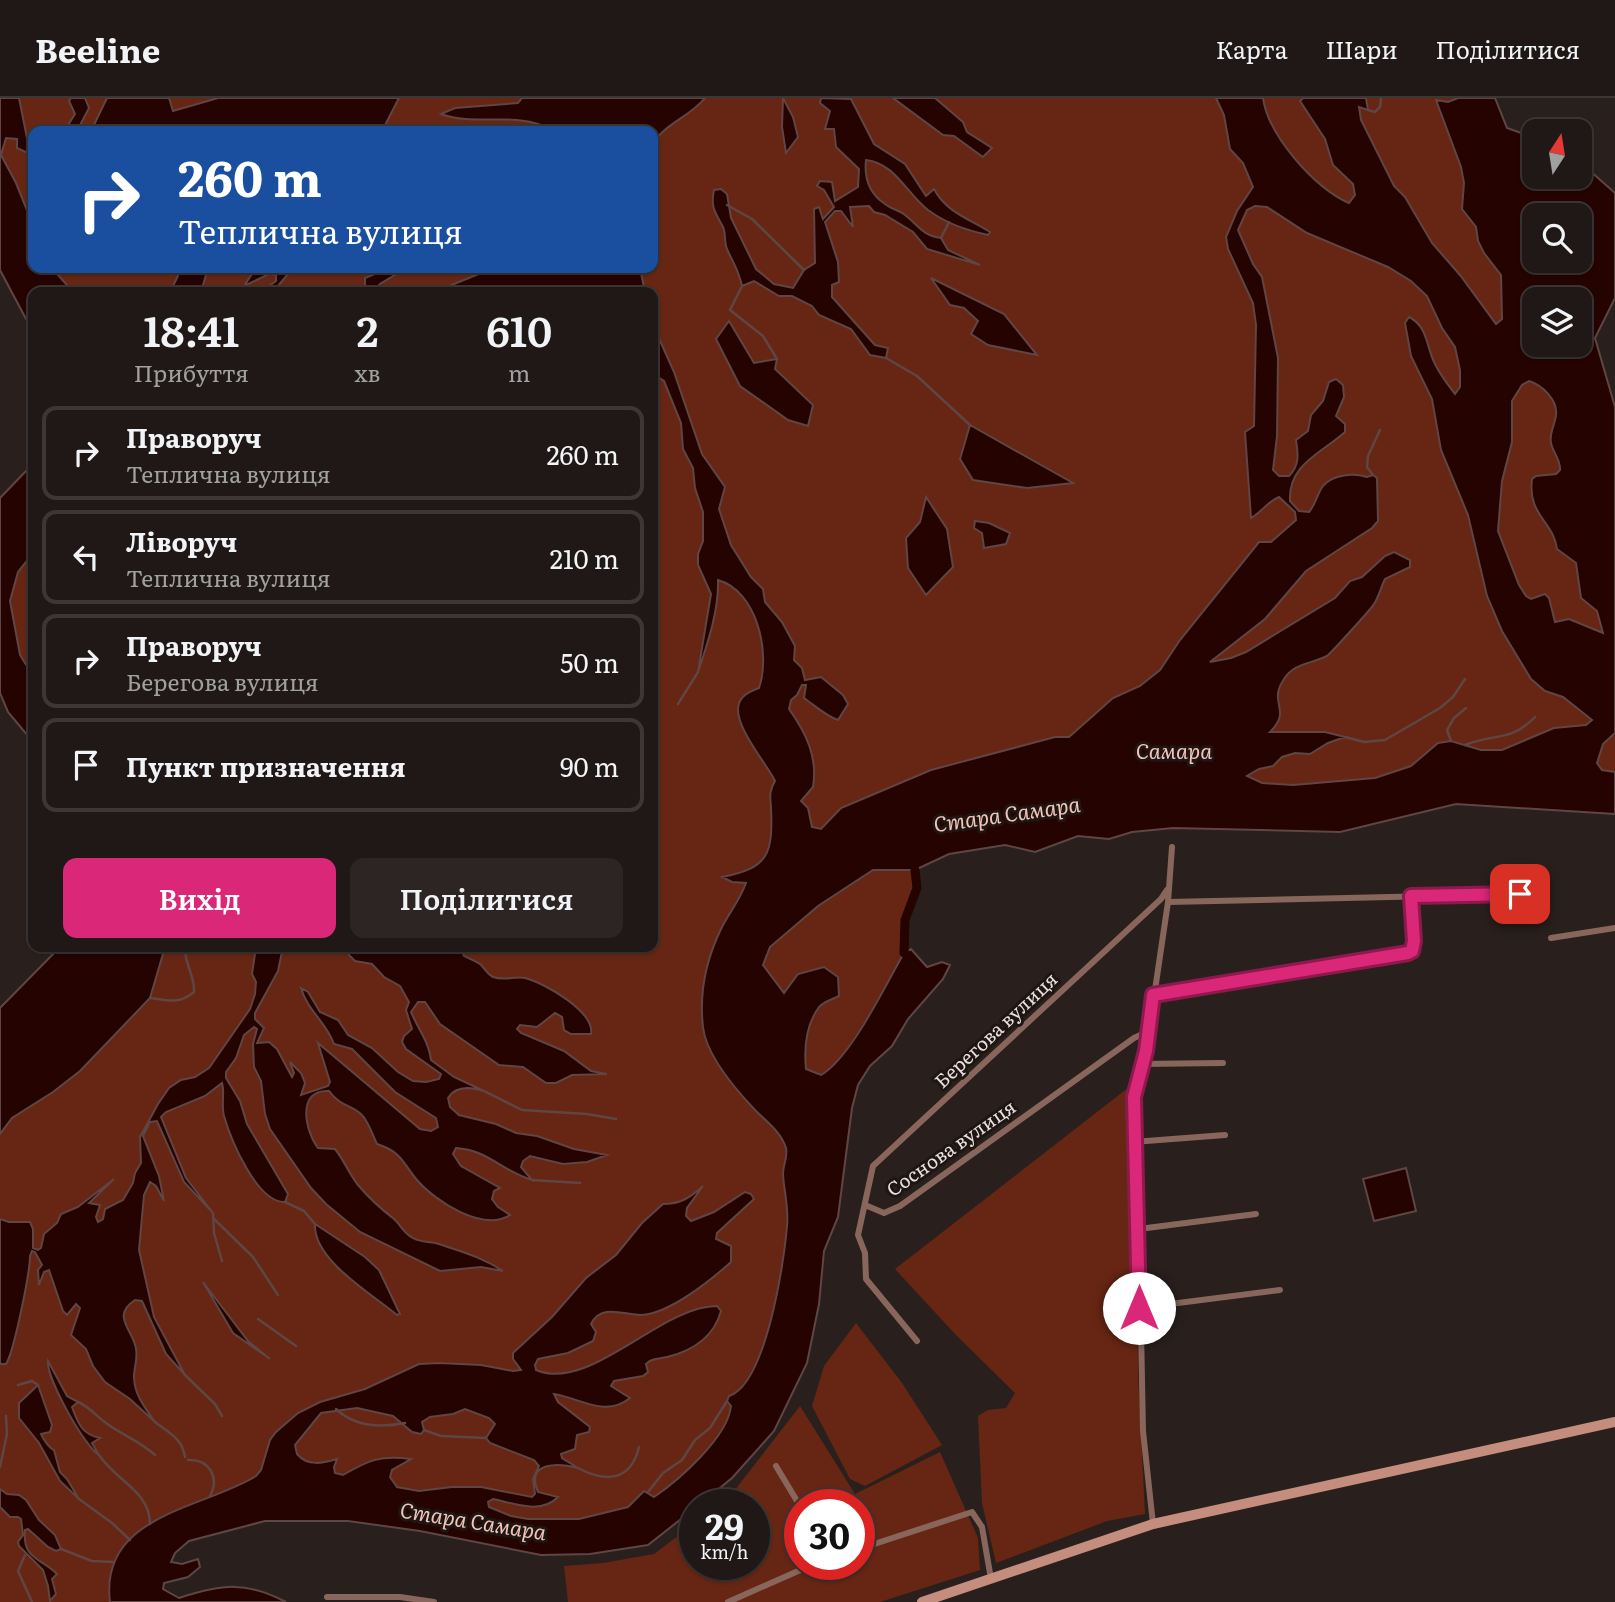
<!DOCTYPE html>
<html lang="uk">
<meta charset="utf-8">
<style>
body{margin:0;font-family:Literata,serif;background:#2c2523;color:#f1f3f6;height:100vh;display:flex;flex-direction:column;font-size:26px;white-space:nowrap}
*{box-sizing:border-box;margin:0}
p{font-size:23px;color:#a1a0a1}
.icon{flex:none;width:38px;height:38px;fill:none;stroke:currentColor;stroke-width:2;stroke-linecap:round;stroke-linejoin:round}
.map{position:relative;flex:1;overflow:hidden}
.drawer{position:absolute;left:28px;top:189px;width:630px;height:665px;display:flex;flex-direction:column;background:#1f1816;border-radius:14px;box-shadow:0 2px 5px #0004,0 0 0 2px #3c3735}
.drawer>*{flex:none}
.guide{position:absolute;left:28px;top:28px;width:630px;height:147px;border-radius:14px;box-shadow:0 2px 5px #0004,0 0 0 2px #3c3735;background:#1a4fa0;color:#fff;overflow:hidden}
.needle{width:46px;rotate:12deg}
.tools{position:absolute;left:1522px;top:21px;display:grid;gap:14px}
.tools a{display:grid;place-items:center;width:70px;height:70px;border-radius:14px;background:#1f1816;box-shadow:0 2px 5px #0004,0 0 0 2px #3c3735;font-size:35px}
.speed{position:absolute;left:679px;top:1391px;display:flex;gap:14px;font-size:35px;font-weight:700;text-align:center}
.speed>*{display:grid;place-content:center;width:91px;height:91px;border-radius:50%;background:#1f1816;box-shadow:0 2px 5px #0004,0 0 0 2px #3c3735;line-height:1}
.speed small{font-size:18px;font-weight:400}
.speed .limit{border:10px solid #d22;background:#fff;color:#111}
.pin{position:absolute;display:grid;place-items:center;width:60px;height:60px;color:#fff;margin:-30px;border-radius:14px;box-shadow:0 4px 10px #0006}
.me{position:absolute;width:77px;margin:-38px;rotate:0deg;stroke-linejoin:round;filter:drop-shadow(0 0 5px #0008)}
.turn{display:flex;align-items:center;gap:24px;height:147px;padding:0 35px;font-size:32px}
.turn .icon{width:91px;height:91px;stroke-width:2.5}
.turn b{display:block;font-size:49px;line-height:60px}
.eta{display:flex;justify-content:space-evenly;align-items:center;height:119px;text-align:center}
.eta b{font-size:42px;font-weight:600;line-height:49px}
.cta{display:flex;gap:14px;margin-top:auto;padding:14px 35px}
.cta a{flex:1;height:80px;border-radius:14px;background:#db2777;color:#fff;font-size:28px;font-weight:600;line-height:80px;text-align:center}
.cta a+a{background:#2c2523;color:#f1f3f6}
ul{padding:0;list-style:none}
li{display:flex;align-items:center;gap:21px;height:94px;margin:0 14px 10px;padding:0 21px;border:4px solid #3c3735;border-radius:14px}
li div{flex:1}
li b{display:block;font-size:26px}
li em{font-style:normal}
header{display:flex;align-items:center;gap:42px;box-sizing:border-box;height:98px;padding:0 35px;background:#1f1816;border-bottom:2px solid #3c3735}
header strong{font-size:33px}
nav{display:flex;gap:38px;margin-inline-start:auto;font-size:24px}
.map>svg:first-child{display:block}
.green{fill:#672613;fill-rule:evenodd}
.water{fill:#250300;stroke:#5f4543;stroke-width:2;fill-rule:evenodd}
.lines{fill:none;stroke-linecap:round;stroke-linejoin:round}
.stream{stroke:#5f4543;stroke-width:2.5}
.canal{stroke:#250300;stroke-width:9}
.street{stroke:#89665c;stroke-width:6}
.secondary{stroke:#c48d7d;stroke-width:10}
.route-casing{stroke:#8e194d;stroke-width:18}
.route{stroke:#db2777;stroke-width:12}
.labels{text-anchor:middle;stroke-width:6;stroke-linejoin:round;paint-order:stroke}
.street-label{font-size:19px;fill:#e7e0de;stroke:#1f1614}
.water-label{font-size:21px;font-style:italic;fill:#f2c5b8;stroke:#1f1614}
</style>
<header>
<strong>Beeline</strong>
<nav><a>Карта</a><a>Шари</a><a>Поділитися</a></nav>
</header>
<div class="map">
<svg width="1615" height="1504" viewBox="0 0 1615 1504">
<rect width="100%" height="100%" fill="#29201d"/>
<path class="green" d="M0 0H1495L1535 117V247H1580L1595 240 1615 309V716L1456 706 1340 734 1173 730 1132 734 1109 741 1078 738 1035 754 1005 747 949 756 916 772 917 790 905 822 904 855 865 923 840 961 858 987 852 1010 838 1119 824 1153 819 1206 807 1265 774 1333 695 1410 648 1447 590 1456 541 1457 420 1433 348 1423H265L189 1443 175 1455 163 1491 179 1500C223 1486 245 1483 286 1504H0V910L60 849H653V194H33V234L0 171ZM33 33H653V170H33Z
M33 370V644L8 614 0 595V400L28 371Z
M1133 986 1128 1075 1134 1094 1137 1154 1138 1277 1145 1416 1107 1423 996 1465 982 1405 978 1318 988 1312 1006 1310 1015 1295 956 1237 895 1171Z
M856 1225 902 1285 942 1347 865 1388 850 1381 812 1308 824 1268Z
M800 1308 855 1396 940 1354 978 1440 980 1472 880 1504H568L564 1468 603 1465 654 1456 695 1425V1466H754V1407H718L731 1397ZM800 1407H859V1466H800Z"/>
<path class="water" d="M0 0H19L27 40 33 37 30 55 33 66 28 55 17 50V41L6 40 1 57 16 85 33 127V170H52L73 194H33V234L0 172Z
M71 0H85L89 10 77 33H73V30L40 33 68 27 75 16 69 3Z
M107 0H169L173 13 218 0H399L382 33H91Z
M522 0H705C690 19 665 25 653 46V33H528L541 27C509 15 473 28 441 16L455 10 518 5Z
M783 0 793 19 798 39 786 55 782 29Z
M821 0 851 1 874 46 905 66 926 98 934 91C946 114 969 121 990 134L988 137C966 132 947 126 928 112 907 96 895 65 866 62 864 80 870 96 885 106 891 111 899 112 905 117 919 128 923 138 941 140L948 152 980 167 927 151 913 134 885 117 874 114 869 108 850 109 853 129 841 113H835L825 124 838 164 839 184 832 187V199L875 247 888 250 886 260 870 257 851 231 819 217 812 208 792 198H779L754 183 742 188C738 170 733 165 727 151 724 144 726 135 723 129 716 115 710 110 714 92L721 91 727 96 731 120 756 171 774 186 793 190 804 172 815 165 814 111 819 109 823 121 834 109 824 92 817 88 820 83 832 84 835 103 858 89 859 71 836 49 834 31H825L830 13 820 5Z
M893 0H935L963 24 967 34 992 50 983 59 954 38 943 37Z
M1216 0H1263C1268 37 1315 91 1349 105L1355 97 1353 86 1333 67 1325 41 1300 3 1303 0H1366L1368 12 1359 9 1361 22 1394 88 1405 99 1432 145 1460 177 1496 226 1502 221 1501 177 1484 155 1478 143 1476 129 1462 111 1464 85 1461 69 1436 2 1448 4 1458 0H1495L1507 30 1521 35 1535 36V79H1580V64L1615 95V200L1595 240 1615 309V635L1603 646 1597 665 1602 672 1615 674V716L1456 706 1340 734 1173 730 1132 734 1109 741 1078 738 1035 754 1005 747 949 756 915 772H873L818 808 770 849 763 867 784 895 798 876 824 869 838 879 839 898C833 901 823 904 819 909 806 927 804 951 806 971L821 977C851 960 886 886 904 855L911 851 927 869 942 864 950 867 943 881 908 921 892 948 870 968 858 987 852 1010 838 1119 824 1153 819 1206 807 1265 774 1333 732 1380 699 1407H695V1410L648 1447 590 1456 541 1457 420 1433 348 1423H265L189 1443 175 1455 171 1464 182 1466 198 1461 200 1469 188 1479 164 1485 163 1491 179 1500C223 1486 245 1483 286 1504H110C99 1417 202 1411 256 1378L261 1372 270 1342 276 1334 298 1315 320 1304 365 1291 419 1266 439 1265 481 1267 513 1273 521 1272 513 1261V1255L552 1219 586 1180 616 1157 642 1125 663 1106C680 1106 690 1100 703 1088L687 1110 686 1118 691 1123 714 1114 745 1094 751 1096 754 1101 717 1135 716 1141 731 1148V1164C711 1182 669 1216 641 1217 624 1217 601 1205 591 1226L596 1234 593 1243 568 1255 538 1261 535 1267 536 1272C590 1295 660 1208 717 1208L721 1213C714 1239 692 1253 667 1259 658 1261 652 1260 646 1266L648 1274 643 1278 614 1283 611 1288 630 1300C605 1320 580 1300 554 1296L558 1304 590 1329 589 1334 577 1337 575 1351 561 1356 562 1360 578 1370C559 1365 525 1363 538 1394L558 1399C541 1417 513 1405 493 1401L488 1404 489 1409 511 1418 528 1421H579L628 1409 644 1393 654 1399C679 1382 728 1339 731 1308L727 1303 729 1298C766 1286 784 1165 787 1128 789 1110 784 1094 783 1076 783 1066 788 1060 786 1050 781 1034 767 1024 756 1013 737 993 706 957 703 929 699 895 706 862 721 831 729 815 740 802 746 785L732 784 722 779C769 770 773 756 771 709 770 698 769 693 775 683 767 665 722 616 744 598 748 594 754 592 759 590 771 555 757 493 718 482 719 512 708 544 698 574L711 496 698 467V456L703 443V414L695 390 693 370 683 351 681 325 664 283 658 279 653 281V227L674 274 702 356 725 389 719 411 731 447 751 479 763 491 765 504 782 524 795 548 794 562 802 570 805 582 821 579 843 597 848 606 838 622C826 618 814 607 804 600L806 587H802L797 597 791 602 789 611C806 635 818 659 813 689L801 703 808 710 812 729 821 731 841 710 931 672 1055 639H1069L1113 600 1140 588 1160 572 1180 542 1259 444H1271L1296 422 1295 414 1279 399C1268 403 1262 414 1251 420L1245 334 1254 328 1256 227 1253 205 1228 151 1226 139 1237 113 1253 89 1243 65 1230 51 1224 17ZM1255 108 1267 109 1307 135 1388 169 1411 183 1427 198 1442 230 1455 249 1460 272V289L1455 296C1449 288 1441 278 1436 268 1426 251 1429 229 1409 219L1405 225 1411 258 1432 301 1441 352 1468 417 1487 498 1502 533 1531 581 1545 593 1563 599 1592 622 1586 627 1554 630 1502 652H1481L1451 643 1438 645 1411 668 1375 680 1293 687 1262 685 1247 678 1259 671 1273 668 1282 659 1295 655 1310 656 1328 645 1345 639 1325 634H1270C1293 611 1267 606 1284 581 1294 565 1311 566 1327 558 1330 556 1372 510 1374 506 1379 498 1381 489 1385 481L1410 469V462L1394 454 1385 458 1362 479 1350 483 1335 500 1246 554 1231 560 1210 564 1265 521 1306 473 1372 430 1378 423 1377 380 1373 377 1367 379C1354 375 1333 376 1323 388 1317 396 1316 406 1309 414L1299 413 1290 403C1288 366 1322 355 1345 334V326L1336 318 1344 299 1343 287 1336 281 1329 284 1323 303 1311 317 1308 333 1296 342C1298 356 1300 367 1289 378H1279L1273 372 1277 338 1278 260 1262 179 1253 166 1238 132 1247 112ZM1535 117H1580V163H1535ZM1535 201H1580V247H1535ZM1529 283C1542 287 1558 302 1556 317 1555 327 1549 335 1551 345 1553 355 1561 362 1560 372L1556 376 1536 378 1532 381C1527 417 1554 424 1557 451L1576 465 1581 500 1597 513 1603 535 1569 521 1555 524 1549 500 1545 496 1531 501 1526 498 1519 487 1498 433 1502 383 1512 344V303L1522 287ZM357 1310 393 1318 412 1334 421 1336 424 1332 422 1324 430 1319 453 1316 465 1311 489 1320 495 1326 486 1340 490 1345 534 1362 539 1368 533 1381 535 1396 532 1399 481 1389H452L419 1393 397 1389 390 1379 392 1372 411 1361C380 1357 369 1362 343 1377L335 1375 334 1369 337 1361C323 1365 308 1369 297 1356L295 1347 321 1315Z
M175 170H208L201 194H170L178 178Z
M256 170H293L273 194H261L276 183V177L269 176 244 188Z
M389 170H406L380 186 373 194H365V180Z
M486 170H640L645 194H443L449 188 486 173Z
M931 180 1004 216 1037 257 988 247 971 236 978 223 964 210 950 207Z
M729 223 754 265 777 261 775 271 813 307 808 328 788 322 740 288 716 241Z
M970 327 1073 385 1027 390 973 382 960 361Z
M33 370V455L18 474 10 503 20 557 33 578V644L8 614 0 595V400L28 371Z
M926 399 947 431 953 469 926 497 908 470 906 440 920 424Z
M975 423 989 425 1010 435 1006 446 984 450 982 435 974 430Z
M60 849H165L150 900 80 973 53 994 12 1020 0 1036V910Z
M256 849H283L278 873 255 915V921L264 930 257 945 269 944 277 951 292 979 294 975 290 964 301 975 305 985 301 997 328 988 330 984 318 945 420 1031 431 1033 438 1029 436 1020 395 994 352 951 334 946C327 925 307 912 301 890L308 894 320 914 338 922 348 937 372 950 398 974 413 983 426 984 439 981 441 976 406 951 402 944 404 938 412 931 406 912 409 904 400 888 384 879 372 866 355 863 349 857V849H461L464 858C469 861 479 864 482 868 486 872 487 876 493 879 504 883 515 878 525 880 545 885 595 914 591 936H571L564 932 562 919 555 915 537 929 520 927 517 931 521 935 564 953 591 973 607 976 572 977 556 985H546L523 969 499 967 440 926 425 904H418L411 914C419 933 429 944 431 962L454 979 484 993C471 989 456 987 448 1000L450 1009 459 1017 496 1026 516 1035 537 1038 574 1051 607 1057 587 1064 563 1066 530 1058 523 1063 521 1069 532 1082C502 1073 488 1052 456 1050L453 1056 461 1068 500 1090 494 1093 492 1101 498 1109 510 1117C483 1134 436 1104 417 1082 402 1064 402 1054 377 1046 372 1036 369 1024 361 1016 350 1006 341 1009 329 993 296 991 305 1033 318 1050L335 1051C344 1062 349 1076 358 1087 369 1100 381 1111 394 1121 401 1127 403 1135 413 1140 421 1145 430 1143 439 1146 462 1154 482 1159 503 1173L481 1169 440 1173 360 1134 326 1106 311 1090 270 1031 265 1016 261 983 254 969 253 946 257 931 254 929 244 937 236 960 226 974V980L240 1003 247 1026 288 1096 285 1104C257 1105 231 1042 224 1018 221 1007 225 995 222 985L205 998 166 1014 161 1019 186 1080 213 1115 184 1084 157 1023 150 1024 143 1038 159 1078 164 1103 156 1088 150 1084 144 1097 139 1152 154 1219 185 1277 166 1256 142 1203 135 1202C110 1218 134 1233 136 1251 138 1261 134 1269 134 1279 134 1296 145 1310 155 1324L130 1301 105 1284 93 1268 86 1251 71 1237 80 1210 76 1206 67 1217 63 1213 49 1172 44 1174 39 1187 38 1172 42 1167 35 1154 32 1153 30 1158C30 1174 14 1254 6 1266H0V1121L9 1124H30L33 1131V1150L38 1152 41 1150 44 1136 57 1125 61 1116 78 1109 114 1081 89 1105 100 1107 96 1119 98 1124 103 1121 105 1111 123 1102 133 1085 135 1075 141 1065 140 1039 158 1006 169 990 181 982 195 979 209 970 250 911 255 896 256 884 252 876Z
M1406 1070 1416 1113 1374 1123 1363 1081Z
M315 1126 365 1159 379 1172 400 1216 397 1217C372 1196 313 1162 315 1126Z
M203 1184 248 1243 270 1261 233 1235Z
M48 1263 67 1298 78 1304 72 1309C78 1326 83 1337 100 1340L92 1345 99 1357C85 1349 46 1280 48 1263Z
M38 1287 52 1327 50 1334 41 1336C43 1341 49 1350 54 1352L60 1374 67 1381 79 1401 60 1383 39 1345 19 1320V1305Z
M0 1391 7 1396 19 1397 26 1402 39 1422 55 1437 61 1451 56 1453 48 1449 28 1431 25 1432C22 1461 41 1460 57 1476L52 1481 56 1496 50 1503 48 1488 43 1472 19 1448 18 1444 23 1437 21 1421 18 1419H10L0 1409Z"/>
<g class="lines">
<path class="stream" d="M1368 12 1375 14 1380 9 1381 0
M727 107 752 121 804 172
M941 140 949 124
M742 188 730 212 763 238 777 261
M886 260 917 278 970 327
M1373 377 1367 369 1368 358 1380 332
M678 606 698 574
M1345 639 1364 644 1385 642 1440 610 1453 599 1465 581
M1451 643 1447 632 1454 620 1466 610
M1465 647C1495 635 1511 644 1535 619
M150 900C168 902 178 907 194 894 195 877 184 866 185 849
M484 993 522 1012 587 1016 616 1021
M532 1082 580 1085
M285 1104 304 1113 315 1126
M213 1115 214 1135 222 1163
M214 1121 253 1159 278 1197
M258 1221 296 1248
M185 1277 215 1306 222 1318
M18 1287 32 1283 38 1287
M78 1304C90 1309 96 1318 106 1325 122 1337 140 1343 155 1357
M336 1311C355 1329 380 1330 405 1325
M155 1324C169 1335 182 1340 185 1359
M424 1332 441 1338 486 1340
M99 1357C117 1384 150 1393 150 1426
M188 1362C209 1361 220 1379 210 1398
M0 1369 7 1336 6 1318
M578 1370C606 1385 631 1383 639 1349
M648 1394 663 1375 682 1362 695 1342 710 1330 727 1303
M79 1401 112 1425 130 1442
M61 1451 92 1463 114 1464
M25 1457 18 1473 32 1504"/>
<path class="canal" d="M904 855 905 822 917 790 915 772"/>
<path class="street" d="M1168 804 1520 796
M1551 840 1615 830
M1152 897 1408 855 1412 853 1414 843 1411 798
M1141 966 1223 965
M1133 1044 1225 1037
M865 1107 884 1115 900 1108 1134 940 1147 934
M1139 1131 1256 1116
M1139 1210 1280 1192
M917 1243 866 1181 865 1155 858 1137 873 1068 1161 801 1167 792
M776 1368 800 1408
M1153 1426 1143 1333 1139 1131 1133 1044 1134 999 1146 953 1168 804 1172 749
M859 1451 972 1414 982 1429 991 1481
M327 1499H400L434 1504
M728 1504 814 1466"/>
<path class="secondary" d="M922 1504 1153 1426 1615 1324"/>
</g>
<g class="lines">
<defs>
<path id="route" d="M1139 1210 1134 999 1146 953 1153 897 1408 855 1412 853 1414 843 1411 798 1520 796"/>
</defs>
<use href="#route" class="route-casing"/>
<use href="#route" class="route"/>
</g>
<g class="labels">
<g class="street-label">
<text transform="translate(996 932) rotate(-43)" y="7">Берегова вулиця</text>
<text transform="translate(951 1050) rotate(-35)" y="7">Соснова вулиця</text>
</g>
<g class="water-label">
<text x="1174" y="661">Самара</text>
<text transform="translate(1007 717) rotate(-8)" y="7">Стара Самара</text>
<text transform="translate(473 1424) rotate(9)" y="7">Стара Самара</text>
</g>
</g>
</svg>
<div class="tools">
<a><svg class="needle" viewBox="-14 -14 28 28"><path d="M0-13l5 13h-10z" fill="#e53935"/><path d="M0 13l5-13h-10z" fill="#a1a0a1"/></svg></a>
<a><svg class="icon" aria-label="search" viewBox="0 0 24 24"><circle cx="10" cy="10" r="6"/><path d="M15 15l6 6"/></svg></a>
<a><svg class="icon" aria-label="layers" viewBox="0 0 24 24"><path d="M12 4l9 5-9 5-9-5zM3 14l9 5 9-5"/></svg></a>
</div>
<div class="speed"><div>29<small>km/h</small></div><div class="limit">30</div></div>
<div class="pin" style="left:1520px;top:796px;background:#d93025"><svg class="icon" aria-label="arrive" viewBox="0 0 24 24"><path d="M6 21V4h12l-3 4 3 4H6"/></svg></div>
<svg class="me" style="left:1139px;top:1210px" viewBox="-20 -20 40 40"><circle r="19" fill="#fff"/><path d="M0-13L10 11 0 6-10 11z" fill="#db2777"/></svg>
<div class="guide">
<div class="turn"><svg class="icon" aria-label="right" viewBox="0 0 24 24"><path d="M7 20v-9h11M14 6l5 5-5 5"/></svg><div><b>260 m</b>Теплична вулиця</div></div>
</div>
<section class="drawer">
<div class="eta">
<div><b>18:41</b><p>Прибуття</p></div>
<div><b>2</b><p>хв</p></div>
<div><b>610</b><p>m</p></div>
</div>
<ul>
<li><svg class="icon" aria-label="right" viewBox="0 0 24 24"><path d="M7 20v-9h11M14 6l5 5-5 5"/></svg><div><b>Праворуч</b><p>Теплична вулиця</p></div><em>260 m</em></li>
<li><svg class="icon" aria-label="left" viewBox="0 0 24 24"><path d="M17 20v-9H6M10 6l-5 5 5 5"/></svg><div><b>Ліворуч</b><p>Теплична вулиця</p></div><em>210 m</em></li>
<li><svg class="icon" aria-label="right" viewBox="0 0 24 24"><path d="M7 20v-9h11M14 6l5 5-5 5"/></svg><div><b>Праворуч</b><p>Берегова вулиця</p></div><em>50 m</em></li>
<li><svg class="icon" aria-label="arrive" viewBox="0 0 24 24"><path d="M6 21V4h12l-3 4 3 4H6"/></svg><div><b>Пункт призначення</b></div><em>90 m</em></li>
</ul>
<div class="cta"><a>Вихід</a><a>Поділитися</a></div>
</section>
</div>
